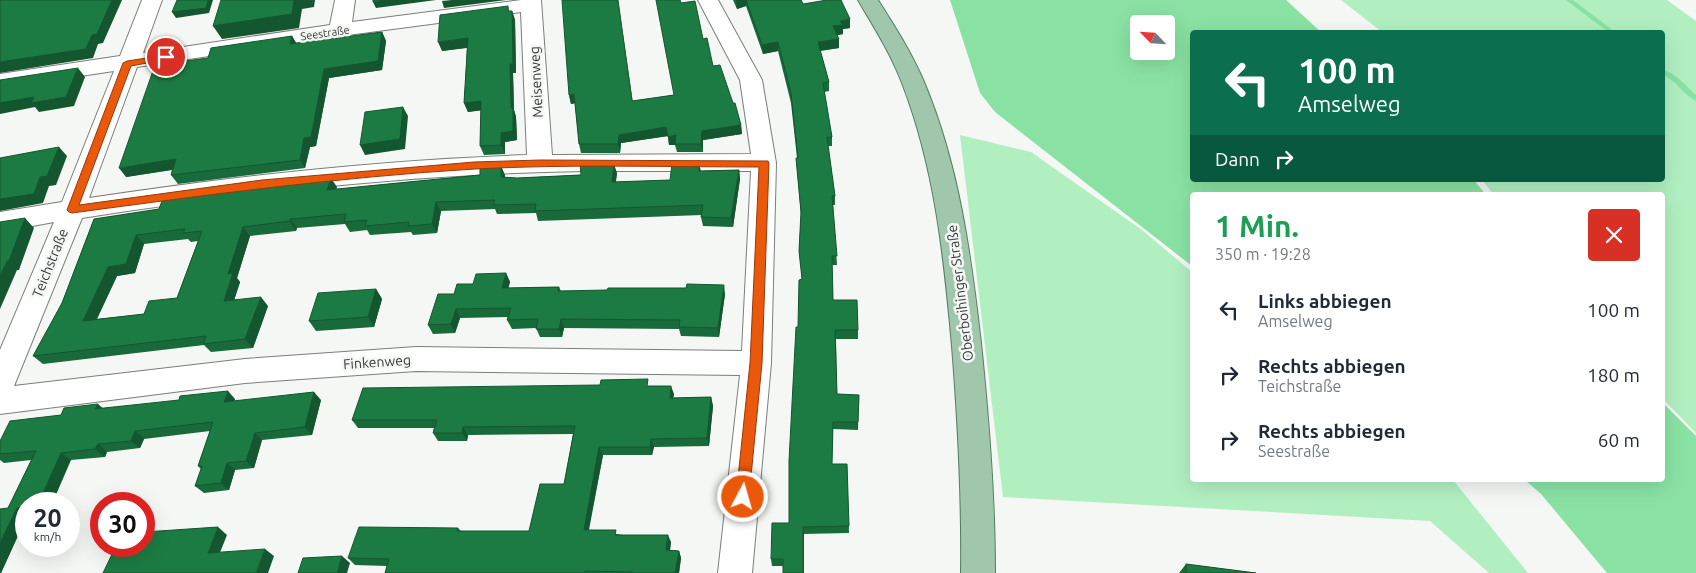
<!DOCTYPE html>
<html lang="de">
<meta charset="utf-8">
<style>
body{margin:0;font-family:Ubuntu,sans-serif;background:#f2f2f3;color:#1f2937;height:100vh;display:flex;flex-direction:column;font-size:19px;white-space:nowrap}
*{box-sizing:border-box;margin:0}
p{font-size:16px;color:#747a83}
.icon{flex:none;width:28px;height:28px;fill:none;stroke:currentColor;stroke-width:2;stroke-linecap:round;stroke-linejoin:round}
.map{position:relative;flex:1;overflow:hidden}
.drawer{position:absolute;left:1190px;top:192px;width:475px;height:290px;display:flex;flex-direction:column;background:#fff;border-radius:5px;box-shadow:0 5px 20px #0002}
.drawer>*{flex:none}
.top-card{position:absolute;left:1190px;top:30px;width:475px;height:152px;border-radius:5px;box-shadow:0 5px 20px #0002;background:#0b6e4f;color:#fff;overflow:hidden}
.needle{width:32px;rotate:295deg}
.controls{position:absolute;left:1130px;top:15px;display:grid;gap:10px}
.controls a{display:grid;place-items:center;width:45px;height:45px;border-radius:5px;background:#fff;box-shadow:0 5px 20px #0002;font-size:25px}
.speed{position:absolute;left:15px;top:492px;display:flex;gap:10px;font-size:25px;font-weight:700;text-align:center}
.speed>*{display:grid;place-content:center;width:65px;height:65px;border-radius:50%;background:#fff;box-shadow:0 5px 20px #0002;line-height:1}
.speed small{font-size:12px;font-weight:400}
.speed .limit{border:8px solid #d22;background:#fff;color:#111}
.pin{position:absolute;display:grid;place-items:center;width:42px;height:42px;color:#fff;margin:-21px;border:2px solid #fff;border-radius:50%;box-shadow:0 1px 5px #0007}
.me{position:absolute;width:55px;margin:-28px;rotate:6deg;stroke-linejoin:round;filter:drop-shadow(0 0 4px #0008)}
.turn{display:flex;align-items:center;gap:18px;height:105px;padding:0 25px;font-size:22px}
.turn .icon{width:65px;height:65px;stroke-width:2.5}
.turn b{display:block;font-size:35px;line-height:42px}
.then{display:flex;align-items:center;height:48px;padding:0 25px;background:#0003;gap:10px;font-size:19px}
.round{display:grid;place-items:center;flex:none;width:52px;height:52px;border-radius:5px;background:#f2f2f3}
.head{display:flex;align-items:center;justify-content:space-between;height:85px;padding:0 25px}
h1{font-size:30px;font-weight:600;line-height:38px;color:#1e9e55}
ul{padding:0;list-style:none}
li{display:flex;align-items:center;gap:15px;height:65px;padding:0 25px}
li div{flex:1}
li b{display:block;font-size:19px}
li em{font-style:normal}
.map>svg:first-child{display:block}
.green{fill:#b1efc1}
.water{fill:#89e2a3;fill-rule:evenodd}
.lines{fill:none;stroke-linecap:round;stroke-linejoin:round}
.stream{fill:#89e2a3;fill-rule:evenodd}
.minor-casing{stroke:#7b7e7c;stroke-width:2}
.major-casing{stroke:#537e60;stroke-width:2}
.minor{fill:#fff;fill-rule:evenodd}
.major{fill:#a0c7ac;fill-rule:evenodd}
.wall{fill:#186a3a;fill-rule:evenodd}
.shaded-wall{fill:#14562f}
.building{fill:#1c7b43;stroke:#14562f;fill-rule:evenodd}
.route{fill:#ea580c;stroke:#983908}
.labels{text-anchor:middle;stroke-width:5;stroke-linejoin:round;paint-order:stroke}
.far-street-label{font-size:11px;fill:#393b3a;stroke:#f4f7f4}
.street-label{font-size:14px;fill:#393b3a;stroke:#f4f7f4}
</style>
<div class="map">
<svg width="1696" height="573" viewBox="0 0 1696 573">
<rect width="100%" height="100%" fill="#f4f7f4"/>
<path class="green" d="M1341 0H1667L1696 21V433L1663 399 1662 195H1494L1482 180H1662V32H1382Z
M960 135 1031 152 1142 230 1192 272V480H1453L1528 573H1489L1430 521 1003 497Z"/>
<path class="water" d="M950 0H1286L1321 32H1192V180H1474L1486 195H1192V266L995 112 980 93ZM1139 24H1166V51H1139Z
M1663 403 1696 436V573H1607L1541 494 1525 480H1662Z"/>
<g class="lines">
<path class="stream" d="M1566 0H1573L1615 32H1608Z
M1662 69C1677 74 1685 85 1696 95V101C1683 95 1676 80 1662 74Z"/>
<defs>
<path id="minor" d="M142 0H162L143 53 330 25 335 0H355L352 22 521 0H541L552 155 751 154 740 80 698 0H718L762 80 776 163 771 363 752 573H718L740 375 416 371 245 383 0 414V350L54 222 0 232V212L62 202 114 71 0 88V74L120 56ZM521 12 527 155C381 160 234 176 89 198L137 67 340 36ZM583 171H751L742 351 416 347 245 359 14 386 82 218C248 192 415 174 583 171Z"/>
<path id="major" d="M858 0H878C895 27 912 53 924 82 959 165 971 255 981 343 989 420 995 496 995 573H961C962 497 958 422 952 346 944 257 935 168 902 83 891 54 874 27 858 0Z"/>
</defs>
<use href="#minor" class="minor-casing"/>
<use href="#major" class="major-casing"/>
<use href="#minor" class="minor"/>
<use href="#major" class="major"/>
</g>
<path class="wall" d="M733 0H801L803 4 850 28 843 29V34L837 35 839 48 820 51 829 82V91L824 92 832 137V146H828L835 196V205H833L837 265H832L833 300 858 330V339H836L837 394 859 395 858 430 833 429 832 464H847L849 533 804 534 783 566H772L771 559 789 523 798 327 802 279 799 251 801 215 796 158H797L791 103 778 51 763 54 746 6 737 9Z
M681 3 703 39 713 66 741 125 742 134 703 140V152H677L675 145H669L668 136 621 143 620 153H581L579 144 575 103 571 104 569 95 632 101 674 95Z
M508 6 509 11H512L515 20 516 73H513L514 110 516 117 517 140 505 142V154L484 155 480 146 481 110 468 112 464 103 467 48 442 51Z
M382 32 386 41 382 70 329 78 316 146 310 147 305 168 178 184 171 175 172 170 126 177 208 58 292 36 296 44Z
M699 164 701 171 739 170 740 179 733 227 703 226 701 217 702 215 538 221 536 213 497 214 495 209 441 211 437 233 413 235 411 232 370 235 367 230 350 232 345 224 297 228 296 231 250 236 237 278 240 282 234 300 268 306 253 348 211 352 204 345 43 364 33 356 62 303 94 219 337 187 336 189 480 175 501 166 505 177 517 178 617 173 616 182 670 180ZM188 239 191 242 198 241 177 298 144 314 97 319 117 276 135 273 144 244Z
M506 273 510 282 508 288 559 287 561 291 725 294 719 337 681 336 679 329 564 328 562 337H540L536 328 512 329 507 320 508 317 460 318 455 333 433 334 428 325 454 294 473 284Z
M376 289 382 299 374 327 316 331 309 321Z
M650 386 674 394 673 398 711 397 713 406 709 446 654 447 652 455H603L589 530 671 542 670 550 679 551 681 558 679 573H385L387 566 355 565 348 558 458 528 461 531H529L564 484 573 434 468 435 467 441H438L433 433 434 428H358L352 420Z
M235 399 234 401 321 400 312 435 262 440 254 468 235 470 229 490 204 493 195 486 201 469 198 466 210 431 144 439 140 448 107 452 105 457 71 460 26 504V518L1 573H0L8 508 31 460 4 463 0 460V441L61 415 103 408Z
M1186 564 1256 573H1179Z"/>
<path class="shaded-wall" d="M112 0H122L103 43 98 44 93 58 0 73V62L92 35Z
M208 0H213L209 13 176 18 172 12Z
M294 0H315L314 7 302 9 299 28 222 39 213 26Z
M385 0H436L376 8 373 2Z
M452 0H506L444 8 442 1Z
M618 0 634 110 632 101Z
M736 0H746V6L737 9Z
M512 11 515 20 516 73H513L514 110 516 117 517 140 505 142V154L501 145V133L510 64Z
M850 19V28L843 29V34L834 36 833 26 840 21Z
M382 32 386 41 382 70 329 78 316 146 310 147 305 168 300 160 304 138 324 69Z
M292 36 297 44H290Z
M468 38 471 47 442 51 438 42Z
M839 39V48L818 51V42Z
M778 42V51L763 54 762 45Z
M78 68 85 77 74 106 39 112 35 107 0 114V103Z
M574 94 576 103 571 104 569 95Z
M481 101 484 110 468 112 464 103Z
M403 107 408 116 405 149 365 155 360 145Z
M741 125 742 134 703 140V152L701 144 702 131Z
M666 127 668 136 621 143 620 153 618 144 619 135Z
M676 135 675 145H669L668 137Z
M59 147 67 156 56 185 49 186 43 203 0 211V199L40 177Z
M176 159 183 168 126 177 119 168Z
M614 164 617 173 614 191 612 182Z
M501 166 505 175V186L501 177Z
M739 170 740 179 733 227 731 218Z
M331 178 337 187 333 200 327 190Z
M436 202 441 211 437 233 432 224Z
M25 218 34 228 19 270H17L0 309V276Z
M290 219 297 228 296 231 290 221Z
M243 227 250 236 237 278 240 282 231 310 224 301 228 274Z
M136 235 144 244 135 273 117 276 92 329 83 321 108 267Z
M506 273 510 282 506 297 502 288Z
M724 285 725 294 719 337 718 328Z
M376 289 382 299 374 327 368 317Z
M261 297 268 306 253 348 245 339Z
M456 309 460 318 455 333 451 324Z
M561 319 564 328 562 337 559 329Z
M671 386 674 394 672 406 670 398Z
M228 391 235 399 231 410 224 402Z
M314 392 321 400 312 435 305 427Z
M711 397 713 406 709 446 707 438Z
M98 404 107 412 95 409Z
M463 427 468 435 467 441 462 433Z
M135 431 144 439 140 448 131 441Z
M255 433 262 440 254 468 246 461Z
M651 439 654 447 652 455 650 447Z
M98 444 107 452 105 457 95 449Z
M599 447 603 455 587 537 584 530Z
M61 453 71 460 52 504H38Z
M227 463 235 470 229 490 221 483Z
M17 508 26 514V518L1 573H0V543Z
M218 527 227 535 217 560 208 553Z
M803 527 804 534V573H803Z
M668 535 671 542 669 557 666 550Z
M265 549 274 556 268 573H256Z
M679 551 681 558 679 573H675Z
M342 556 350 563 347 573H337Z"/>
<path class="building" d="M0 0H112L97 34 92 35 86 49 0 62Z
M177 0H208L206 8 172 12Z
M221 0H294L292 14 213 26Z
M373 0H385L373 2Z
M562 0H618L632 101 674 95 656 0H680L681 3 695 1 703 39 707 38 713 66 720 65 733 103H735L741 125 702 131 701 144H675L676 135 668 137 666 127 619 135 618 144H579L574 94 569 95Z
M746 0H801L803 4 827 0H841L850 19 840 21 843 25 833 26 839 39 818 42 829 82 823 83 832 137H827L835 196H832L837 256H832L833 300H857L858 330H835L837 394 859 395 858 422H833L832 464H847L849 526 803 527V573H783V559H771L772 523H789V461L796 327H798L799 280 802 279 799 251 801 212 796 158H798L791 93 778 42 762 45Z
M508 6V11H512L513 64H510L511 108H513V131L501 133V145L480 146 481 101 464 103 468 38 438 42 440 15Z
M382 32 378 61 324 69 311 137 304 138 300 160 171 175 176 159 119 168 155 65 208 58 211 48 292 36 290 44Z
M78 68 66 97 31 103 34 97 0 103V80Z
M403 107 400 139 360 145 365 112Z
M59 147 47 176 40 177 34 194 0 199V158Z
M580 164H614L612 182 670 180 672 164H699V171L739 170 731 218 701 217 703 205 535 211 536 204 493 205 495 200 436 202 432 224 408 226 409 222 365 226 367 220 344 222 346 214 290 219V221L243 227 228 274 233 273 224 301 261 297 245 339 203 344 206 336 33 356 62 303 94 219 159 209 163 198 331 178 327 190 480 175V167L501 166V177L517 178 581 175ZM185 229 183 233 202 231 177 298 149 301 144 314 83 321 108 267 126 264 136 235Z
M25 218 9 261H7L0 276V222Z
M506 273 502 288 559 287 558 291 607 290 608 288H686L687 284 724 285 718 328 679 327 680 320 561 319 559 329H536L538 319 507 320 511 308 456 309 451 324 428 325 438 294H454L457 284H473L476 274Z
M376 289 368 317 309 321 318 293Z
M648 379 647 386H671L670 398 711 397 707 438 651 439 650 447H599L584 530H616L615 535H668L666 550 679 551 675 573H632V572L585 571V573H385L389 559 348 558 359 527 458 528 457 531H529L540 484H564L575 426 463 427 462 433H433L437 420H352L363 388 600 385 601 380Z
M228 391 224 402 314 392 305 427 255 433 246 461 227 463 221 483 195 486 202 466H198L213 422 135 431 131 441 98 444 95 449 61 453 38 504H26V507L17 508 0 543V509L8 508 36 451 0 454V441L10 421 61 415 64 408 98 404 95 409 179 400 180 396Z
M218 527 208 553 265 549 256 573H103L116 546H144V532Z
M342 556 337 573H298L303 558Z
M1186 564 1256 573H1186Z"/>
<path class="route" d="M166 55H169V59L131 66 79 205 262 180 474 162 540 160 768 161 769 163 762 363 749 497 747 501 743 503 738 501 736 497 750 363 759 167C664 167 569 164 475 169 340 177 206 195 72 213L69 212 67 210 123 63 127 61Z"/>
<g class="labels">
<g class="far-street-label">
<text transform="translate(325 33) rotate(-8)" y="4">Seestraße</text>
</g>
<g class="street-label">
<text transform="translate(536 82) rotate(-93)" y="5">Meisenweg</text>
<text transform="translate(50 263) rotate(-68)" y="5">Teichstraße</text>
<text transform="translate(960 293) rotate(-97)" y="5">Oberboihinger Straße</text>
<text transform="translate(377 362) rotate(-4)" y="5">Finkenweg</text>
</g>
</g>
</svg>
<div class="controls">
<a><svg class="needle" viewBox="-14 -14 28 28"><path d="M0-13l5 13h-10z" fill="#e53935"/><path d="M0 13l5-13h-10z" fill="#747a83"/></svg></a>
</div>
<div class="speed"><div>20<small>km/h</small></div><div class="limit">30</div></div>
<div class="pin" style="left:166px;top:57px;background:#d93025"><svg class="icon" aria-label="arrive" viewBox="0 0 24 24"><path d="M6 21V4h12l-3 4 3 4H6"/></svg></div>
<svg class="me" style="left:743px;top:497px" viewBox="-20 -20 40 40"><circle r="17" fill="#ea580c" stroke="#fff" stroke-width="3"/><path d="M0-11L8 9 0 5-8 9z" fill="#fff"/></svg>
<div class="top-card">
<div class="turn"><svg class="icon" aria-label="left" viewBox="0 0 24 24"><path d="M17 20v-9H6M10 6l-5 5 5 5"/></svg><div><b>100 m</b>Amselweg</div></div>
<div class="then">Dann<svg class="icon" aria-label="right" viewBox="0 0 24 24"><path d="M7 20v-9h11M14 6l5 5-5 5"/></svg></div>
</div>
<section class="drawer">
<div class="head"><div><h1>1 Min.</h1><p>350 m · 19:28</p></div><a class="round" style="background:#d93025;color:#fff"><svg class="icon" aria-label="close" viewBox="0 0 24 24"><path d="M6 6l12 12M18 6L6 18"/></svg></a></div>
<ul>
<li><svg class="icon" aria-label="left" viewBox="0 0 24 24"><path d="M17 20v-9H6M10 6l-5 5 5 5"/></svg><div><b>Links abbiegen</b><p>Amselweg</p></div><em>100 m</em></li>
<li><svg class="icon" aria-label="right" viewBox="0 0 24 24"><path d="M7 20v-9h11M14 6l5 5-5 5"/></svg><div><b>Rechts abbiegen</b><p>Teichstraße</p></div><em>180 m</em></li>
<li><svg class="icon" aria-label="right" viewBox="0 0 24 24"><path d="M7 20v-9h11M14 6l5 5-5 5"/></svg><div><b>Rechts abbiegen</b><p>Seestraße</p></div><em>60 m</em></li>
</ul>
</section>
</div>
